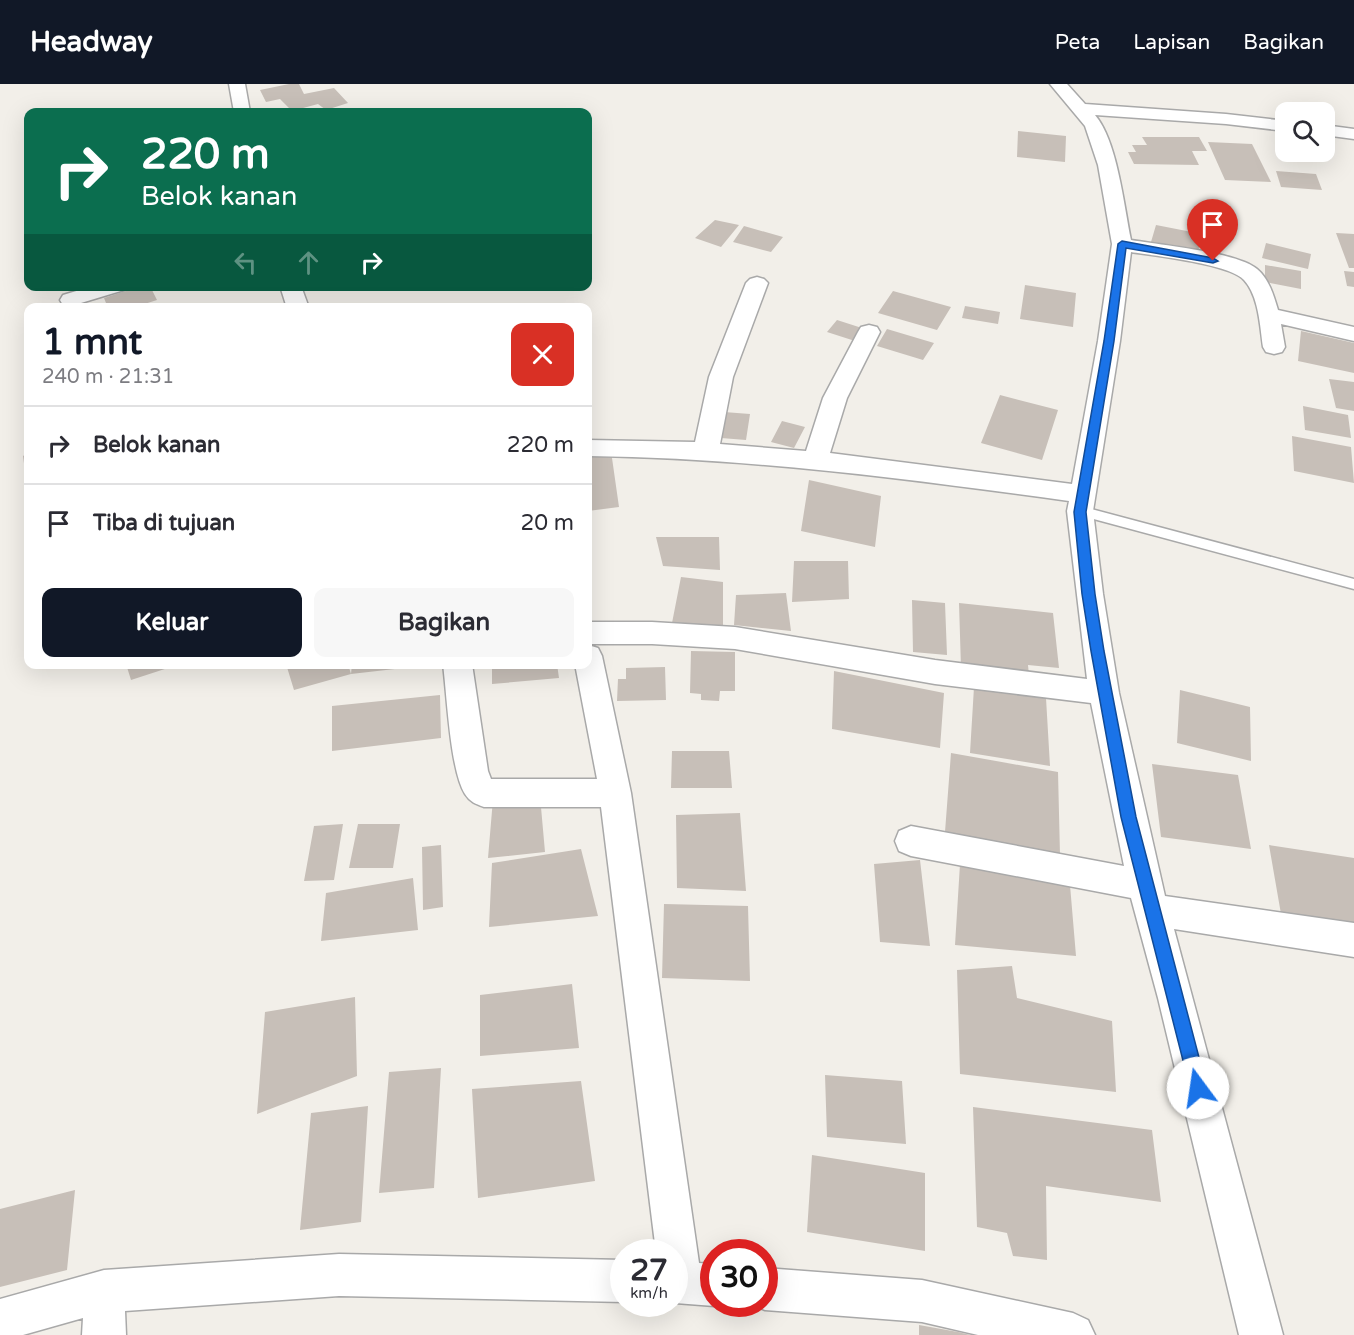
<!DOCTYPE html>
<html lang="id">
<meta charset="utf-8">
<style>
body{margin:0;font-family:"Varela Round",sans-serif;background:#f7f7f7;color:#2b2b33;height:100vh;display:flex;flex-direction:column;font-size:22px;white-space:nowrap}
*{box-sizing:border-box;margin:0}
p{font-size:20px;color:#7c7c81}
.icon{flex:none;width:33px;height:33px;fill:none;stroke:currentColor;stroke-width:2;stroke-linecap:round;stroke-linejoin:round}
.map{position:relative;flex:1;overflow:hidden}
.panel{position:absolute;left:24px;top:219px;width:568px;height:366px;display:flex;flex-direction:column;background:#fff;border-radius:12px;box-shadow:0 6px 24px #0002}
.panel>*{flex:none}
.top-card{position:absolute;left:24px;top:24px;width:568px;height:183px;border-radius:12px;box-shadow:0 6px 24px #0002;background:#0b6e4f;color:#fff;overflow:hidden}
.controls{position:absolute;left:1275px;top:18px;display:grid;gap:12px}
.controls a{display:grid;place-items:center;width:60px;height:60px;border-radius:12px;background:#fff;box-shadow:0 6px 24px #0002;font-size:30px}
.speed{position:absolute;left:610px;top:1155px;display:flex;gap:12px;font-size:30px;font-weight:700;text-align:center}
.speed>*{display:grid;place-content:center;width:78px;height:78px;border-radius:50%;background:#fff;box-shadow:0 6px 24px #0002;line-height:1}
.speed small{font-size:15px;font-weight:400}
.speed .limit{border:9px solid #d22;background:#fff;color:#111}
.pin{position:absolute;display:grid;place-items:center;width:51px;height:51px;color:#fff;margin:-62px -26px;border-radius:50% 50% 50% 0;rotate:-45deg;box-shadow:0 0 6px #0007}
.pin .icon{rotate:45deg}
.me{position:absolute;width:66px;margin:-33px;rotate:346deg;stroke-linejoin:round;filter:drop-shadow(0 0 4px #0008)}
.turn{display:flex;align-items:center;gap:21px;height:126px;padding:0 18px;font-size:27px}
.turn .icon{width:78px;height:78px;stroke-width:2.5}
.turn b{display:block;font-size:42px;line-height:51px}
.lanes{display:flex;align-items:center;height:57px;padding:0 18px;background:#0003;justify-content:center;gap:30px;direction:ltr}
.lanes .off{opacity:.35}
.round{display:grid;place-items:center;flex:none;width:63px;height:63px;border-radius:12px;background:#f7f7f7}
.head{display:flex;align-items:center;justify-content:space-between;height:102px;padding:0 18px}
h1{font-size:36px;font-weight:800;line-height:45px;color:#111827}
.button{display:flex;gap:12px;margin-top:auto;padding:12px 18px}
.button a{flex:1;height:69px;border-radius:12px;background:#111827;color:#fff;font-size:24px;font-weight:800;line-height:69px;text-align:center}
.button a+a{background:#f7f7f7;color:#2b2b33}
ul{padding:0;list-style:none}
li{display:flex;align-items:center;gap:18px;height:78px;padding:0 18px;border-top:2px solid #e1e1e2}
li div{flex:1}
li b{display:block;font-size:22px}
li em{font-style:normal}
header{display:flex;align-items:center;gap:36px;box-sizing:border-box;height:84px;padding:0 30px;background:#111827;color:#fff}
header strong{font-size:28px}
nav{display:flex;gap:33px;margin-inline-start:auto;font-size:21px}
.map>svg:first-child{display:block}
.building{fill:#c7bfb8}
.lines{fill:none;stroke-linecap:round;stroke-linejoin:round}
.service-casing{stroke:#a9a9a9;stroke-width:3}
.minor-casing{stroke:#a9a9a9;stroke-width:3}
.service{fill:#fff;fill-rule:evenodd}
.minor{fill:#fff;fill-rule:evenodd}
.route{fill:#1a73e8;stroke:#114b97;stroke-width:1.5}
</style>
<header>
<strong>Headway</strong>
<nav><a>Peta</a><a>Lapisan</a><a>Bagikan</a></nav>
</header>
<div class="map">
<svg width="1354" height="1251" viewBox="0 0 1354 1251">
<rect width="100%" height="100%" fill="#f2efe9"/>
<path class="building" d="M289 0H299L304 10 334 4 348 19 326 26 318 20 292 27 280 15 266 18 260 6Z
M1018 47 1066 52 1065 78 1017 73Z
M1142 53H1199L1207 67H1192L1199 81 1134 80 1128 68H1136L1132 61H1147Z
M1208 58 1252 60 1271 98 1225 96Z
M1276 87 1316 90 1322 106 1281 103Z
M715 136 739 141 721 163 695 154Z
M1156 141 1202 150 1198 168 1151 158Z
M744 142 783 153 771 168 733 158Z
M1336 149 1354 150V184H1349Z
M1266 159 1311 170 1308 185 1262 174Z
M1265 181 1301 187V205L1265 198Z
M1344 187 1354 188V203L1347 202Z
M1025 201 1076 209 1073 243 1020 235Z
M141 202H150L157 216 132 224H108L104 214Z
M893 207 951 223 937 246 878 229Z
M965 222 1000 228 998 240 962 234Z
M837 236 865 245 855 257 827 248Z
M887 245 934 259 923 276 877 262Z
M1301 247 1354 259V289L1298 277Z
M1329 295 1354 298V327L1336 324Z
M1000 311 1058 326 1042 376 981 359Z
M1303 322 1348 331 1351 354 1305 346Z
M724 328 750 330 746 356 721 354Z
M782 337 805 343 794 364 771 358Z
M1292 352 1351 363 1354 399 1294 387Z
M611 367 619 423 588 427V370Z
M28 369V402H27L23 372Z
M809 396 881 412 875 463 801 447Z
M656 453H719L720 486 663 482Z
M794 477H848L849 515 792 518Z
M681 493 723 498V542L672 539Z
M786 509 791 547 734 541 736 511Z
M912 516 945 519 947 571 913 568Z
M959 519 1053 529 1059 584 1028 581 1029 591 961 584Z
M691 567 735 568V607H720L719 617 701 616V610L690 609Z
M126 580H174V582L131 596Z
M286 580H348L351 590 294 606Z
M352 580H421V582L351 590Z
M492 580H557L559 594 492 600Z
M665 583 666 616 617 617 618 595H626V584Z
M834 587 944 609 940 664 832 645Z
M974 603 1046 614 1050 682 970 669Z
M1180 606 1250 623 1251 677 1177 659Z
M440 611 441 654 332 667V622Z
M672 667H729L732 704H671Z
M951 669 1058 688 1060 771 945 748Z
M1152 680 1238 691 1251 765 1161 753Z
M540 712 545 768 488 774 493 715Z
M740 729 746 807 677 804 676 731Z
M343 740 334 796 304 797 314 742Z
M358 740H400L393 784H349Z
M441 761 443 823 423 826 422 763Z
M1269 761 1354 774V841L1281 830Z
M581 765 598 832 489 843 492 779Z
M920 776 930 862 880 858 874 780Z
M960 780 1070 801 1076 872 955 861Z
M413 794 418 846 321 857 326 809Z
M664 820 748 822 750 897 662 894Z
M1012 882 1017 914 1112 937 1116 1008 960 990 957 886Z
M572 900 579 964 480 972V911Z
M355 913 357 992 257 1030 265 928Z
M441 984 434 1104 379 1109 389 988Z
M825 991 902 997 906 1060 827 1053Z
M581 997 595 1097 478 1114 472 1005Z
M368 1022 361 1138 300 1146 311 1029Z
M973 1023 1152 1046 1161 1118 1046 1102 1047 1176 1013 1172 1007 1149 977 1143Z
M812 1071 925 1089V1167L807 1148Z
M75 1106 67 1186 0 1203V1125Z
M919 1241 958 1248 970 1251H919Z"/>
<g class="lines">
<defs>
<path id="service" d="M1080 422 1354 495V505L1075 430 1074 427 1075 424Z"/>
<path id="minor" d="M229 0H245L250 28H234Z
M1050 0H1067L1085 20 1226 30 1286 37V47L1226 40 1095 31C1117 56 1124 122 1131 156 1160 161 1237 168 1257 185 1269 195 1274 212 1278 226L1354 243V257L1281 240 1285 263 1282 268 1274 270 1266 268 1263 263C1260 243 1259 212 1244 196 1230 180 1155 172 1131 168L1120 257 1093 427 1103 510 1119 609 1165 812 1354 839V873L1174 845 1283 1251H1239L1158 914 1131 814 911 772 899 767 895 757 899 747 911 742 1124 782 1091 619 935 600 735 565 652 560H588V538H652L735 543 935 576 1087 595 1067 427 1069 417C909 395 750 374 588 372V356L695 358 709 293 746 199 750 195 757 193 764 195 768 199 733 293 720 360 806 367 823 314 858 248 861 243 869 241 877 243 880 248 847 314 830 369 1072 400 1098 257 1112 160 1098 81 1085 42Z
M1324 41 1354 45V55L1324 51Z
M93 202H127L124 206 71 222 63 221 60 216 63 211Z
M280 202H301L309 224H287Z
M588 561 598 564 602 572 631 709 699 1179 714 1180V1220H720L714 1222 675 1219V1168H656L601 723H484C476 720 470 718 465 710 450 686 447 611 443 580H472L488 687 491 695H597L575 580H588Z
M339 1170 624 1176V1218L339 1212 125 1227 126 1251H82L83 1234 23 1251H0V1215L104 1186Z
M765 1184 922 1196 1073 1229 1088 1236 1095 1251H978L922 1238 765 1226 750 1220H765Z"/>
</defs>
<use href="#service" class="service-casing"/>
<use href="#minor" class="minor-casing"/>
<use href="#service" class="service"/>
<use href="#minor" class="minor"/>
</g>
<path class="route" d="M1122 157 1213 174 1218 177 1213 179 1126 164 1114 257 1086 428 1095 510 1104 567 1136 733 1207 1004 1204 1010 1198 1012 1192 1010 1190 1004 1121 733 1091 567 1082 510 1074 428 1104 257 1118 160Z"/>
</svg>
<div class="controls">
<a><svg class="icon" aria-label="search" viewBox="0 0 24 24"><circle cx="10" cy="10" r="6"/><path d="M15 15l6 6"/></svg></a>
</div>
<div class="speed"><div>27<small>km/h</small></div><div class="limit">30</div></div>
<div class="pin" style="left:1213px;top:177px;background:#d93025"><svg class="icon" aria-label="arrive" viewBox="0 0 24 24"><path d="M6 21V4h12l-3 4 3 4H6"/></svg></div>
<svg class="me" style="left:1198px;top:1004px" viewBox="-20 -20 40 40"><circle r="19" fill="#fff"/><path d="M0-13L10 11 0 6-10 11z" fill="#1a73e8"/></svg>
<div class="top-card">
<div class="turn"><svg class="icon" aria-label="right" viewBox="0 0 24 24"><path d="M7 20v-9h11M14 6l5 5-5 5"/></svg><div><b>220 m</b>Belok kanan</div></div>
<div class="lanes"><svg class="icon off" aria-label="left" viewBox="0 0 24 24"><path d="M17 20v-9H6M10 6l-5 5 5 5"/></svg><svg class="icon off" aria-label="ahead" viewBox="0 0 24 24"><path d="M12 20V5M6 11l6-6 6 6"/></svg><svg class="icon" aria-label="right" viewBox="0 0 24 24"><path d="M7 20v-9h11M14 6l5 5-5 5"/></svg></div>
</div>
<section class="panel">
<div class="head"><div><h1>1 mnt</h1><p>240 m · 21:31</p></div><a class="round" style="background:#d93025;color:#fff"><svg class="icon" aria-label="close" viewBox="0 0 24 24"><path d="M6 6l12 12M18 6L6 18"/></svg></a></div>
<ul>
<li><svg class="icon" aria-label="right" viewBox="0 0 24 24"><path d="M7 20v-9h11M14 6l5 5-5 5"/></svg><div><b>Belok kanan</b></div><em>220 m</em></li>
<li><svg class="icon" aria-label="arrive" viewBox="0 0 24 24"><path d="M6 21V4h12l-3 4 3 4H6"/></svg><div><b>Tiba di tujuan</b></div><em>20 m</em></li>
</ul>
<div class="button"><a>Keluar</a><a>Bagikan</a></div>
</section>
</div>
